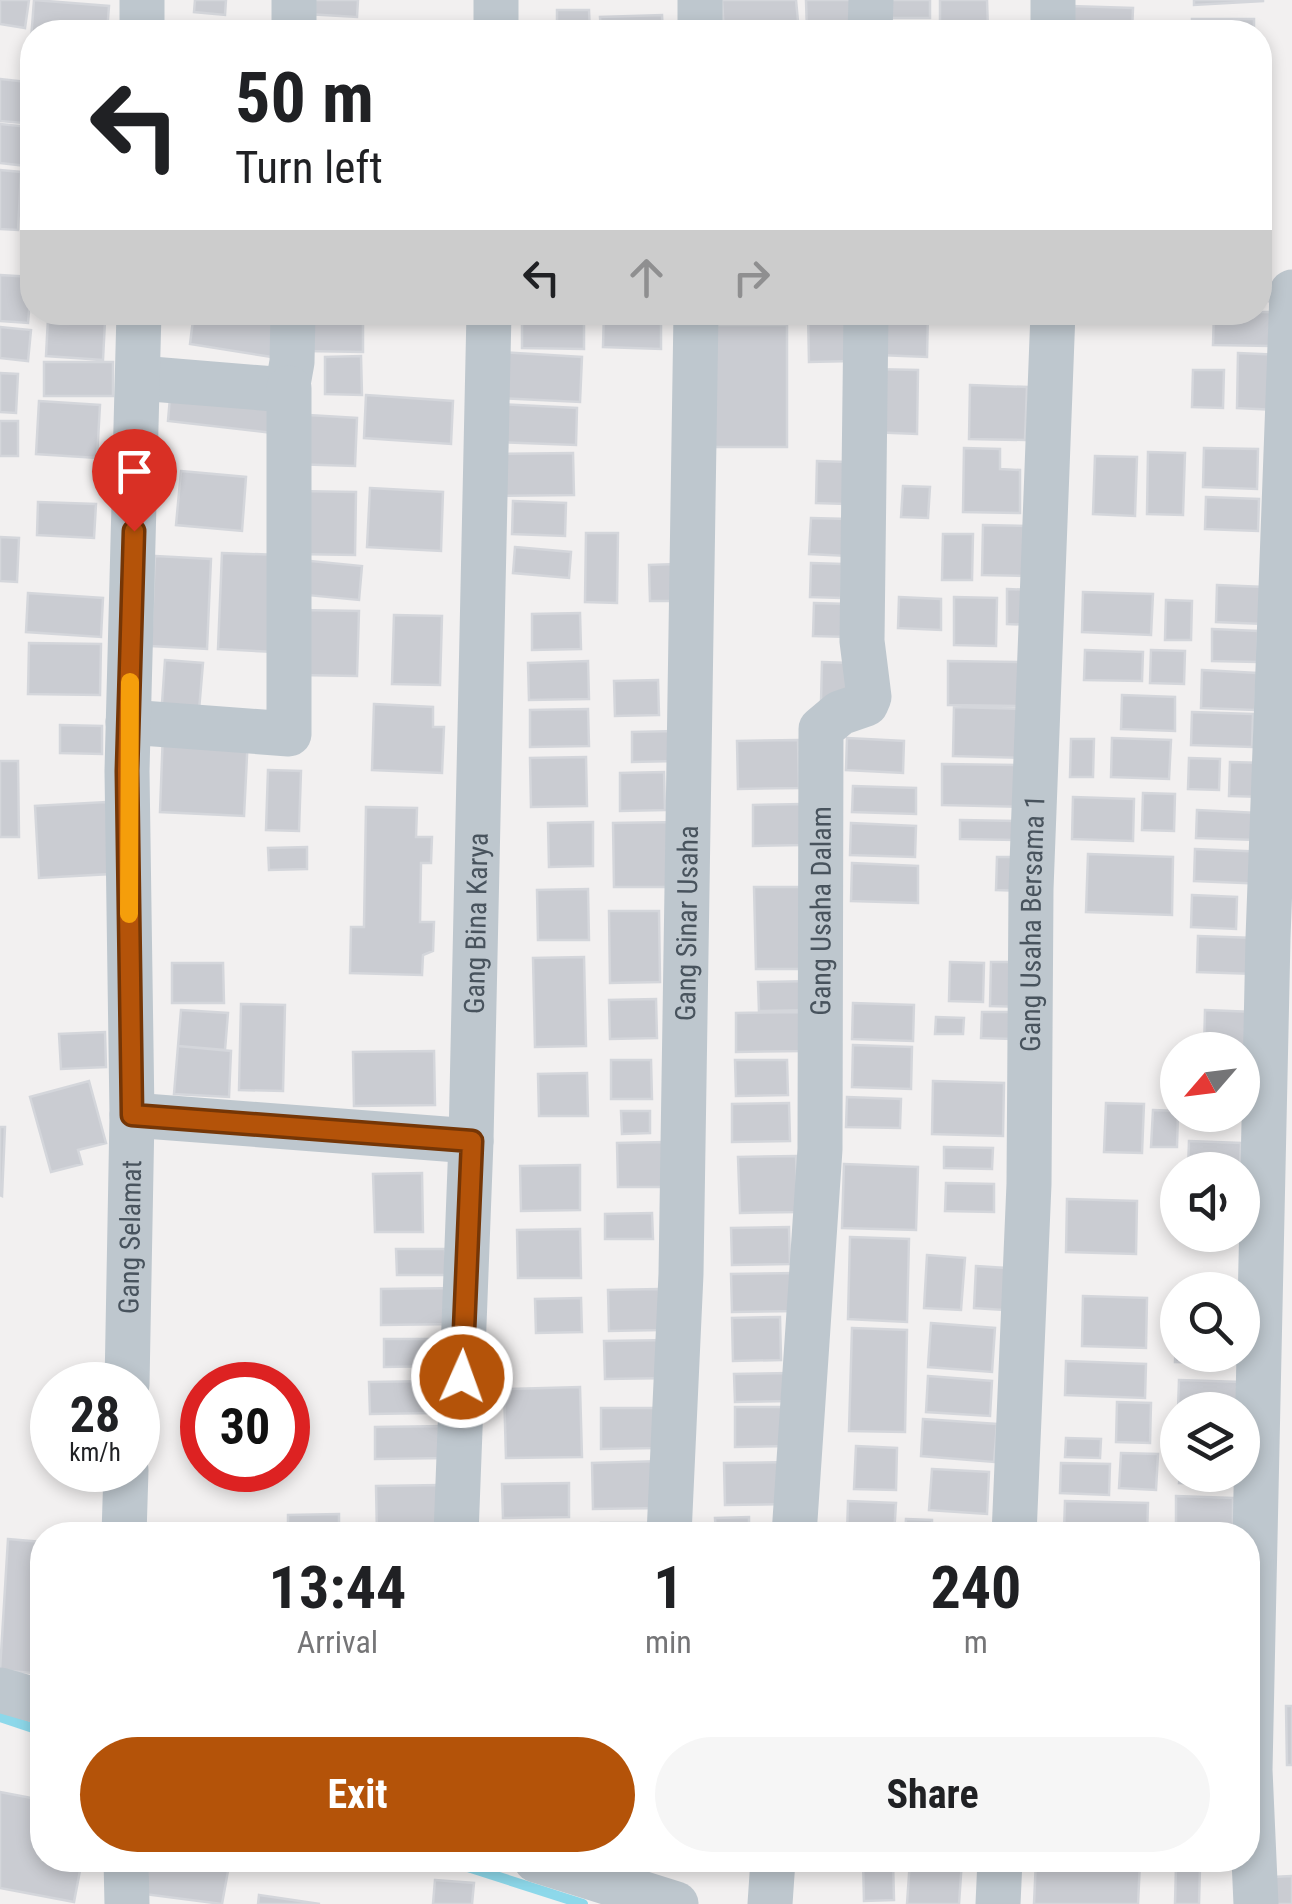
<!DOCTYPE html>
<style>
body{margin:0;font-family:"Roboto Condensed",sans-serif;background:#f6f6f6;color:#202124;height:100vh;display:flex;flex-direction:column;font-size:38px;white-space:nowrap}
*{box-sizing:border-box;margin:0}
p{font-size:32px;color:#757577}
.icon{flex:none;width:55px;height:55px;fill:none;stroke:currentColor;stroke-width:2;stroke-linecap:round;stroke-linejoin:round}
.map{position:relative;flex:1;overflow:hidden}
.drawer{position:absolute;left:30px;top:1522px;width:1230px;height:350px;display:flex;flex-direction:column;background:#fff;border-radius:40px;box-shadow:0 5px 15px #0003}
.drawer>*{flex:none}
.banner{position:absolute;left:20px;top:20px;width:1252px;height:305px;border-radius:40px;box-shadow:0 5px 15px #0003;background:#fff;color:#202124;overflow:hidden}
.needle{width:65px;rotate:242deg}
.buttons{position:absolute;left:1160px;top:1032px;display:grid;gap:20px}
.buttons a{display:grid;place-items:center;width:100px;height:100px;border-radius:50%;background:#fff;box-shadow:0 5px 15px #0003;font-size:50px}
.speed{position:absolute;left:30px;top:1362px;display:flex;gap:20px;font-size:50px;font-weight:700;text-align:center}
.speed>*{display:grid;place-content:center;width:130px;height:130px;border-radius:50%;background:#fff;box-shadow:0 5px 15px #0003;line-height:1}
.speed small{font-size:25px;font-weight:400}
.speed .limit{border:15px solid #d22;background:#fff;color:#111}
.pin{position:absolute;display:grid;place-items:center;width:85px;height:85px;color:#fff;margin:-102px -42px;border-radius:50% 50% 50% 0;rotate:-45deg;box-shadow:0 0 10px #0007}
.pin .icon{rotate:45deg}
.me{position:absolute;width:110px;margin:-55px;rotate:2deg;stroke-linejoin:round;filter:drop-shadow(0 0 8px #0008)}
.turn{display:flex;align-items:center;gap:35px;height:210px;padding:0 50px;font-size:45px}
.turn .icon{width:130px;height:130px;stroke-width:2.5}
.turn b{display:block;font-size:70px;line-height:85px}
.lanes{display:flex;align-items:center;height:95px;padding:0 50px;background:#0003;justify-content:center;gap:50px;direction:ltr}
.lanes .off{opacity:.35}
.eta{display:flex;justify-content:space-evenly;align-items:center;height:170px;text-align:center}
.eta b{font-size:60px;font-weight:700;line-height:70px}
.button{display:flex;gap:20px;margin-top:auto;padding:20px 50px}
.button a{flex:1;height:115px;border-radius:60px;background:#b45309;color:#fff;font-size:40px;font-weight:700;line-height:115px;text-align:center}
.button a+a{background:#f6f6f6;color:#202124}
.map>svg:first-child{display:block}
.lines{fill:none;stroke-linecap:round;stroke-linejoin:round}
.stream{stroke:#8dd8ea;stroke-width:10}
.building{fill:#caccd2;stroke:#d4d6db;stroke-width:2.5}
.minor{stroke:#bec7ce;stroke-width:45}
.route-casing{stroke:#753606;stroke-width:25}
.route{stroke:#b45309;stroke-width:18}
.slow{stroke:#f59e0b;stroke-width:18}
.labels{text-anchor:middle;stroke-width:8;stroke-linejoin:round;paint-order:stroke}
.street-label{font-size:28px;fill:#48535d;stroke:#fff}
</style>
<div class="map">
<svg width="1292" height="1904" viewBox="0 0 1292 1904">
<rect width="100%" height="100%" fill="#f2f0f0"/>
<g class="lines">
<path class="stream" d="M0 1717 42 1731
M446 1860 583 1904"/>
</g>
<path class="building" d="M0 0H29L25 28 0 24Z
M34 0 109 6 107 32H32L31 40Z
M195 0H226L225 15 194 12Z
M307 0H358L357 17 306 14Z
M722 0H796L799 32H724Z
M806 0H852V32H807Z
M888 0H930V18H888Z
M940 0H987L988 30 940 31Z
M1194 0H1263V1L1194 5Z
M1070 6 1133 8 1132 32H1069Z
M557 10H589L590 32H557Z
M662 15 663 32H601L600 17Z
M1192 19H1254V32H1192Z
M190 22 243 26V32H189Z
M380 23 464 31V32H379Z
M0 79 28 82 23 123 0 121Z
M0 124 30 127 27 166 0 163Z
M1260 149H1264L1263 209 1260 208Z
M0 170 21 172 18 230 0 229Z
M0 275 32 277 28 323 0 321Z
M1260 277H1269L1268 301 1260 300Z
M194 312 278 319 272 357 190 344Z
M522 312H584V349L522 348Z
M604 312H661V349L603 347Z
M808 312H853L854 361 809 362Z
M880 312H928L927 357 879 355Z
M1214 312H1276L1275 346 1213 345Z
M48 318 105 321 103 360 46 356Z
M306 319 363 320V352L305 351Z
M711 325H787V447H711Z
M0 327 31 330 28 361 0 358Z
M501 352 582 357 580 402 498 398Z
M1238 353 1280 355 1278 410 1237 408Z
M361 356 362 395 325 394V357Z
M44 362H113V396H44Z
M870 369 918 370 917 434 869 432Z
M1193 370H1224L1223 408 1192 407Z
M0 373 18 374 16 413 0 412Z
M970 385 1027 387 1025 440 969 439Z
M171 386 285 399 282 434 168 421Z
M366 395 453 401 451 444 364 438Z
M39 401 100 405 97 458 36 454Z
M499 404 577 408 576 445 498 442Z
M292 414 357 418 355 466 290 464Z
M0 421H18V456H0Z
M964 448 1000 449V469L1020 470V513L963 512Z
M1204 448 1258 449 1257 489 1203 487Z
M1148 452 1185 453 1183 515 1147 514Z
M573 453 574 495 489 496 488 454Z
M1095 456 1137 457 1135 516 1093 514Z
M817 461 847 462 846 504 816 503Z
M181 471 246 477 242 531 176 525Z
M903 486 930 487 928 518 901 517Z
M370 488 443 492 441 551 367 547Z
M296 491 356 492 355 555 295 554Z
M1206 497 1259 499 1258 531 1205 529Z
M513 501 566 503 565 536 512 534Z
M38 502 96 504 94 538 37 535Z
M811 518 849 519 848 556 809 554Z
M983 525 1029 526 1028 576 982 575Z
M586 533H618L617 603 585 602Z
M943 534H973L972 580H942Z
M0 537 19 538 17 582 0 581Z
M515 547 571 552 569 578 513 573Z
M222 553 279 555 275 652 218 649Z
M155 556 211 559 207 649 151 646Z
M300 560 362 566 359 600 296 594Z
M811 563 842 564 841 598 810 597Z
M677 564 678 601H650L649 565Z
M1217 585 1265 587 1264 624 1216 622Z
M1007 589 1032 590V625L1007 624Z
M1083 592 1153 594 1151 635 1082 632Z
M28 593 103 598 101 637 26 632Z
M899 597 941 599V630L898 628Z
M954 597 997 598 996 646 954 645Z
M1166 600 1192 601 1191 640H1165Z
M814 603 849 604V637L813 636Z
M298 610 359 611 357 676 297 675Z
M580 613 581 649 532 650V614Z
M394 615 442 616 440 685 392 684Z
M1212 629 1258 631 1257 662 1212 661Z
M29 643 101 644 100 695 28 694Z
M1085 650 1143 652 1142 681 1084 680Z
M1151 650 1185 651 1184 684 1150 683Z
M165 660 203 663 198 722 161 718Z
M588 661 589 699 529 700 528 663Z
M948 661 1023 662 1022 706 948 705Z
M822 662 851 663 850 703 821 702Z
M1202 670 1257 673 1255 710 1201 708Z
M658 680 659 715 615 716 614 681Z
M1122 695 1175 697V731L1121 729Z
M374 704 433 707V727H444L442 773 372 770Z
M954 707 1030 709V758L953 756Z
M588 709 589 746 530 747V710Z
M1192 712 1253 714 1252 747 1191 745Z
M60 725 102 726V754L60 753Z
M677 731V761L632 762V732Z
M163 732 248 736 244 816 160 812Z
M847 738 904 741 903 773 846 770Z
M1112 738 1171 740 1169 779 1111 777Z
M1071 739H1094L1093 777H1070Z
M798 740 799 788 738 789 737 741Z
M586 757 587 806 531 807 530 758Z
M1189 758 1220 759 1219 790 1188 789Z
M0 761H18L19 837H0Z
M1230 762 1266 763 1265 797 1229 796Z
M942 764 1024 765V807L942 805Z
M268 770 301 771 299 831 266 830Z
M664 772 665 810 620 811V773Z
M853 786 916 788V814L852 812Z
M1143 793 1175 794 1174 831 1142 830Z
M1073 797 1134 799 1133 841 1072 839Z
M106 802 111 874 39 878 35 806Z
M802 804 803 845 753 846V805Z
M366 807 417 808 416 837H432L431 863H421L420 922H434L433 951 423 955 422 975 350 973 351 927H364Z
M1197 810 1258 813 1257 840 1196 838Z
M960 820 1017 821V840L960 839Z
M593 822V866L549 867 548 823Z
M680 822 681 887H614L613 823Z
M851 823 916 826 915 857 850 855Z
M307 847V869L269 870 268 848Z
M1195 849 1268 852 1267 884 1194 881Z
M1088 854 1173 857 1172 915 1086 912Z
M997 857H1029L1028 891 996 890Z
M852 863 918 866V903L851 901Z
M754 887H806L807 969H756Z
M588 889 589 940H538L537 890Z
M1192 895 1237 897 1236 929 1191 927Z
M609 911H659L660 982 610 983Z
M1198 936 1255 938V974L1197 972Z
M584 957 586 1046 535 1047 533 958Z
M950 962 984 963 983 1002 949 1001Z
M991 962H1025L1024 1007 990 1006Z
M172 963H223L224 1003H172Z
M814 981 815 1010 759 1011 758 982Z
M656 999 657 1038 610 1039 609 1000Z
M853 1003 914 1005 913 1041 852 1039Z
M241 1004 285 1005 283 1091 239 1090Z
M181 1010 228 1013 225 1050 178 1046Z
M1205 1010 1254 1012 1242 1097V1050H1204Z
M802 1012 803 1051 736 1052V1013Z
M982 1012H1014L1013 1039 981 1038Z
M936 1017 964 1018 963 1034H935Z
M105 1032 106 1067 61 1069 59 1034Z
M853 1045 912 1047 911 1089 852 1087Z
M178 1046 231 1051 229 1097 174 1094Z
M434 1051 435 1105 354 1106 353 1052Z
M611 1060H651L652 1099H611Z
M735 1060H787L788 1095 736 1096Z
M587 1073 588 1116H539L538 1074Z
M89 1081 106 1143 78 1150 82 1164 51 1172 30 1097Z
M933 1081 1004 1083 1003 1136 932 1134Z
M847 1097 901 1099 900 1128 846 1127Z
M789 1103 790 1141 732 1142V1104Z
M1106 1103 1144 1104 1142 1153 1104 1152Z
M1153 1110 1178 1111 1177 1147H1151Z
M621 1111H650V1133L622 1134Z
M0 1127H5L2 1196 0 1195Z
M1189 1141 1241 1143 1240 1170H1188Z
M666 1142 667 1187H618L617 1143Z
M944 1147 993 1148 992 1169 944 1168Z
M796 1156 798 1212 740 1213 738 1157Z
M844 1164 918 1167 916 1230 842 1228Z
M580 1165V1210L521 1211 520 1166Z
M422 1173 423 1232H375L373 1174Z
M946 1183 994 1184V1212L945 1211Z
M1067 1199 1137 1201 1136 1254 1066 1252Z
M652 1213 653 1239H605V1214Z
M789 1227 790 1264 732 1265 731 1228Z
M580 1229 581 1278H518L517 1230Z
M850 1237 909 1239 907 1322 848 1319Z
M396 1249H445L446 1275H397Z
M927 1255 965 1258 961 1310 924 1308Z
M976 1266 1006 1268 1004 1310 974 1308Z
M797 1273 798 1311 732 1312 731 1274Z
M460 1288V1324L381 1325V1289Z
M659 1289 660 1330 609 1331 608 1290Z
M1177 1295 1178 1355H1242L1243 1364 1175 1362Z
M1083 1296 1147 1298 1146 1348 1082 1346Z
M581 1298 582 1332 536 1333 535 1299Z
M780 1317 781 1360 733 1361 732 1318Z
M931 1323 995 1328 992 1372 928 1367Z
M852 1328 907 1330 905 1432 849 1431Z
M384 1339H439L440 1366 384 1367Z
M671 1340 672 1378 605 1379 604 1341Z
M1066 1361 1146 1364 1145 1398 1065 1395Z
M790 1373 791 1401 735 1402 734 1374Z
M928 1376 992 1381 990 1416 926 1412Z
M1179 1380 1242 1382 1241 1410H1178Z
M435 1381 436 1413 370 1414 369 1382Z
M580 1387 582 1457 506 1458 504 1389Z
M1117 1402 1151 1403 1150 1443 1116 1442Z
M735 1407H790L791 1446 735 1447Z
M601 1408H655L656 1448 601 1449Z
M923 1419 997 1424 994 1462 921 1456Z
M445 1426 446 1458 375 1459V1427Z
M1066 1438 1101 1439 1100 1458 1065 1457Z
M856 1446 897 1448 896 1490 854 1489Z
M1121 1453 1158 1454 1156 1490 1119 1488Z
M663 1461 664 1508 593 1509 592 1463Z
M791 1462 792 1504 725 1505 724 1463Z
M1061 1463 1110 1464 1109 1495 1060 1493Z
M932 1469 989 1472 987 1514 929 1510Z
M1180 1475H1234V1485L1179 1483Z
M569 1483V1517L503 1518 502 1484Z
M440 1485 441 1535H377L376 1486Z
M1176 1496 1233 1498V1529L1176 1527Z
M848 1501 896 1503 894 1535H847Z
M1065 1501 1148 1503 1147 1535 1064 1532Z
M339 1514V1535H288V1515Z
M749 1517V1535H716L715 1518Z
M906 1519 932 1520V1535H905Z
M601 1523H662V1535H601Z
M940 1526 997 1529V1535H939Z
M8 1539 42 1542V1674L0 1670Z
M1286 1706H1292V1765H1287Z
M0 1792 42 1800V1860H82L74 1902 0 1888Z
M150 1860H230L222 1904 144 1894Z
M863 1860H893L894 1900 864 1901Z
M910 1860H962L959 1904H907Z
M1036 1860 1140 1862 1138 1904H1034Z
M1167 1860H1212V1868L1200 1867 1199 1904H1175L1176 1866H1167Z
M1292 1876V1904H1274L1272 1877Z
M435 1880 474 1883 472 1904H433Z
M259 1895 320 1904H258Z"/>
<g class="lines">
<g class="minor">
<path d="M142 32V0"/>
<path d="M294 32V0"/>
<path d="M496 32V0"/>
<path d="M700 32V0"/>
<path d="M870 32 871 0"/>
<path d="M1053 32V0"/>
<path d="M139 378 287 390 292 362 293 312"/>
<path d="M128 722 289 734V388"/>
<path d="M132 1115 471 1141"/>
<path id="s1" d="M127 1385 132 1115 127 771 139 312"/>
<path d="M124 1535 126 1470"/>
<path id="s2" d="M456 1535 471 1141 489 312"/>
<path id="s3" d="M669 1535 681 1274 696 312"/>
<path id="s4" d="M794 1535 820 1149 821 729 840 713 866 704 869 697 862 641 866 312"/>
<path id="s5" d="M1014 1535 1029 1184 1031 889 1053 312"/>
<path d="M0 1690 42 1702"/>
<path d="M126 1860 127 1904"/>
<path d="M536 1860 676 1904"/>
<path d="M770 1904 773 1860"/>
<path d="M998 1904 1000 1860"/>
<path d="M1256 1904 1250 1770 1268 938 1292 292"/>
</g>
</g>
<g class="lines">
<defs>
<path id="route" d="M134 531 127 771 132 1115 472 1141 462 1377"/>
</defs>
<use href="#route" class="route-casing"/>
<use href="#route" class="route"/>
<path class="slow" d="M129 914 130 682"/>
</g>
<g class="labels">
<g class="street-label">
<text dy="10" stroke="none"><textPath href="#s4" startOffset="625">Gang Usaha Dalam</textPath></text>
<text dy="10" stroke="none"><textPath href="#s2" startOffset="612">Gang Bina Karya</textPath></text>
<text dy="10" stroke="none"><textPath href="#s3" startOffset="612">Gang Sinar Usaha</textPath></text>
<text dy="10" stroke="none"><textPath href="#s5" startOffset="612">Gang Usaha Bersama 1</textPath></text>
<text dy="10" stroke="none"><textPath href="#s1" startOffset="148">Gang Selamat</textPath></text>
</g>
</g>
</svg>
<div class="buttons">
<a><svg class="needle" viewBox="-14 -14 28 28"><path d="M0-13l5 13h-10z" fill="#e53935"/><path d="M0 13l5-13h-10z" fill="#757577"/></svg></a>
<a><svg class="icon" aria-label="sound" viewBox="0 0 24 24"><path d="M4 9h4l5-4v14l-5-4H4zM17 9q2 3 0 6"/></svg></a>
<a><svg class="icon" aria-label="search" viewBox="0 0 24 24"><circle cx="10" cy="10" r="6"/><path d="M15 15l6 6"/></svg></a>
<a><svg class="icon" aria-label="layers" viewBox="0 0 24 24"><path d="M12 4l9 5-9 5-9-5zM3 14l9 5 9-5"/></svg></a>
</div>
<div class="speed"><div>28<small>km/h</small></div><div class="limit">30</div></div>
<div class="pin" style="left:134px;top:531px;background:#d93025"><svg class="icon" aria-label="arrive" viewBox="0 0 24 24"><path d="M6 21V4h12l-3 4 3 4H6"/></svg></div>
<svg class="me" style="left:462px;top:1377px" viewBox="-20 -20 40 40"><circle r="17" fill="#b45309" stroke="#fff" stroke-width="3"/><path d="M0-11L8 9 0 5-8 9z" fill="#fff"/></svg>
<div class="banner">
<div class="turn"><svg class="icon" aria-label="left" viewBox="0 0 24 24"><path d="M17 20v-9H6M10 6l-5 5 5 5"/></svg><div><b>50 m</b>Turn left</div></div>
<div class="lanes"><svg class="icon" aria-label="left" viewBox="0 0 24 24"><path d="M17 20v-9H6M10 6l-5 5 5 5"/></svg><svg class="icon off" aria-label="ahead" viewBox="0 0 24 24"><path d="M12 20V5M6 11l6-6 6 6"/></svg><svg class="icon off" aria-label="right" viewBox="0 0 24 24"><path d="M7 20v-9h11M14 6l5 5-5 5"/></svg></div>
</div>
<section class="drawer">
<div class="eta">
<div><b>13:44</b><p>Arrival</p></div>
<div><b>1</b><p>min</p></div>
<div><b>240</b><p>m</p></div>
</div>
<div class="button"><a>Exit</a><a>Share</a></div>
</section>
</div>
